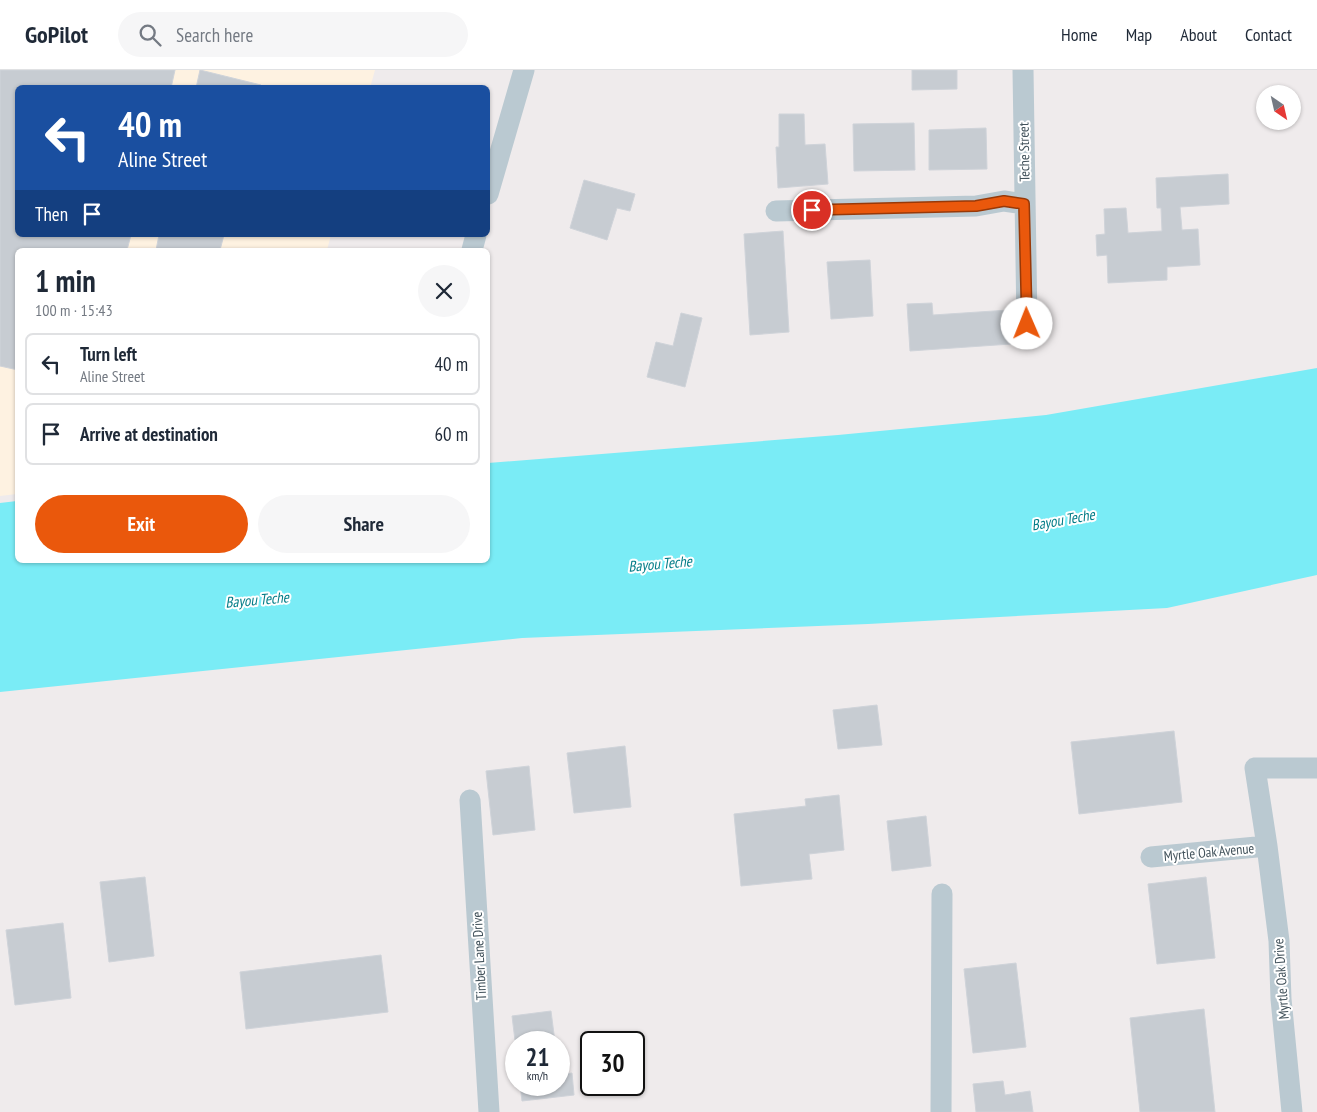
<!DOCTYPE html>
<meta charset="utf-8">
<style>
body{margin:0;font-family:"PT Sans Narrow",sans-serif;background:#f6f6f7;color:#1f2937;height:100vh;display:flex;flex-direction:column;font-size:19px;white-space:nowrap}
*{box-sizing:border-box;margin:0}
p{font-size:16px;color:#747a83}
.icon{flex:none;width:28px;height:28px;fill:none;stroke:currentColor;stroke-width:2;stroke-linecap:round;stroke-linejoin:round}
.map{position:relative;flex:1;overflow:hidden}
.drawer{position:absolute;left:15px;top:178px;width:475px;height:315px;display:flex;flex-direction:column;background:#fff;border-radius:8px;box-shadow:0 1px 4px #0004}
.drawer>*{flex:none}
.guide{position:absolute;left:15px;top:15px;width:475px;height:152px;border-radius:8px;box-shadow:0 1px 4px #0004;background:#1a4fa0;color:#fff;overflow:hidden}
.needle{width:32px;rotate:146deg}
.controls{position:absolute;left:1256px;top:15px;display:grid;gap:10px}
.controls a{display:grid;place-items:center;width:45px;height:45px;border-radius:50%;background:#fff;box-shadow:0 1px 4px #0004;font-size:25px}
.speed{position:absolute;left:505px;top:961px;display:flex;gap:10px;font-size:25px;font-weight:700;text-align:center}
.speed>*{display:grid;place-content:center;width:65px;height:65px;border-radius:50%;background:#fff;box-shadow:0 1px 4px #0004;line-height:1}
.speed small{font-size:12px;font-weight:400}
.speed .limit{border:2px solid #111;border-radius:8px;background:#fff;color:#111}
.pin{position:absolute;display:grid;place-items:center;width:42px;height:42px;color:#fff;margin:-21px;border:2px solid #fff;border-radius:50%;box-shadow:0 1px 5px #0007}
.me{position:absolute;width:55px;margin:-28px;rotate:359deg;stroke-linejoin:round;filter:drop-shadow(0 0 4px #0008)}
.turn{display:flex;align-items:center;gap:18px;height:105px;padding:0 20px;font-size:22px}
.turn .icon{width:65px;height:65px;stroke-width:2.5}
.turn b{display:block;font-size:35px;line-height:42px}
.then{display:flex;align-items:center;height:48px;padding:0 20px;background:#0003;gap:10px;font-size:19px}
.round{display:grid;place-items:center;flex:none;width:52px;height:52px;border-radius:26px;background:#f6f6f7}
.head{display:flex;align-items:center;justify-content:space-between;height:85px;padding:0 20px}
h1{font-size:30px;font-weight:700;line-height:38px}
.primary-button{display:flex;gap:10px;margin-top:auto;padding:10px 20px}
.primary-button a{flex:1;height:58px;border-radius:30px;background:#ea580c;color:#fff;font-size:20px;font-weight:700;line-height:58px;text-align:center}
.primary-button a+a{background:#f6f6f7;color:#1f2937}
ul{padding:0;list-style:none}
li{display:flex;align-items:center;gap:15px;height:62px;margin:0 10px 8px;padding:0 10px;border:2px solid #e0e1e3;border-radius:8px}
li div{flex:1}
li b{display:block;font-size:19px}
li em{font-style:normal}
header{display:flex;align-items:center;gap:30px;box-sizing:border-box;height:70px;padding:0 25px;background:#fff;border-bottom:1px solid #e0e1e3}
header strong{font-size:24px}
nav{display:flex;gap:28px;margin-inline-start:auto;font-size:18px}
.search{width:350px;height:45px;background:#f6f6f7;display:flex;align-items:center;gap:12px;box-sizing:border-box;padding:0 18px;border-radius:28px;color:#747a83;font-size:19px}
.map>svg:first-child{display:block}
.commercial{fill:#fef2e1}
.water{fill:#7aecf6}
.building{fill:#c7ccd2;stroke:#cfd3d9}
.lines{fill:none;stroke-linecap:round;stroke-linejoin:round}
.street{stroke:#bac9d1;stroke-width:21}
.route-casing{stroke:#983908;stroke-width:12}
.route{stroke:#ea580c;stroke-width:9}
.labels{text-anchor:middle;stroke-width:4;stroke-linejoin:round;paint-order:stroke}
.street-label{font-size:14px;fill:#42525b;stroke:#fff}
.water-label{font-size:15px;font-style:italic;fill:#047d88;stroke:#fff}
</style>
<header>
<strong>GoPilot</strong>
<div class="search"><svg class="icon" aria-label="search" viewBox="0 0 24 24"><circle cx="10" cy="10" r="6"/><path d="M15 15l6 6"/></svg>Search here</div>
<nav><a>Home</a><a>Map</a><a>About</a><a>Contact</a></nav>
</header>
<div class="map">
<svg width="1317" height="1042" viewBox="0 0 1317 1042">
<rect width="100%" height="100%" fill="#efebec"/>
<path class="commercial" d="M0 0H375L370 18H18V165H331L327 180H18L17 424 0 426Z"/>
<path class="water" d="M1317 298V505L1167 538 868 554 522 568 0 622V433L17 431 18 490H488V393L838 365 1046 345Z"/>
<path class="building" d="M0 0H175L171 18H18V165H131L127 180H18V300L0 296Z
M200 0 261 15 260 18H196Z
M912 0H957V19L912 20Z
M779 44H804L805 75 825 74 828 114 778 118 776 77H779Z
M914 53 915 100 854 101 853 54Z
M986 58 987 99 929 100V60Z
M1228 104 1229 134 1180 137 1182 160 1198 159 1200 195 1167 197V210L1108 213 1107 185 1097 186 1096 165 1105 164 1104 139 1126 138 1128 163 1162 161 1161 138H1157L1156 108Z
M584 110 635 124 630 141 617 138 607 170 570 158Z
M783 161 789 262 750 265 744 164Z
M159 165H224L220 180H156Z
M870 190 873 246 831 249 827 192Z
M932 233 933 245 1009 240 1011 274 910 281 907 234Z
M681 243 702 248 685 317 647 307 656 272 673 276Z
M877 635 882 675 838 679 833 640Z
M1174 661 1182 732 1079 744 1071 672Z
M625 676 631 737 574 743 567 683Z
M529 696 535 760 493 765 486 701Z
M839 725 844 780 809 784 812 809 741 816 734 744 806 736 805 729Z
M926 746 931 796 892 801 887 751Z
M145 807 154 886 109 892 100 812Z
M1206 807 1215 888 1157 894 1148 814Z
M63 853 71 928 15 935 6 860Z
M381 885 388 942 246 959 240 902Z
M1016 893 1026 977 973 983 964 899Z
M1204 939 1215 1042H1140L1130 948Z
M551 941 555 972H516V979L512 946Z
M572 1003 574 1025 522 1031 520 1015H559V1005Z
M1003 1011 1005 1025 1030 1021 1033 1042H976L973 1014Z"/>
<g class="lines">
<path class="street" d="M1023 0 1027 254
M488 124 524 0
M776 141 976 136 1004 131 1024 134
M472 180 476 165
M470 730 489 1042
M1151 787 1267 776
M941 1042 942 824
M1292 1042 1281 929 1279 871 1267 776 1255 698H1317"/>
</g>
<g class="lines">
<defs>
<path id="route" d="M812 140 976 136 1004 131 1024 134 1027 254"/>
</defs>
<use href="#route" class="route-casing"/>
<use href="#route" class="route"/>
</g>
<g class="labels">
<g class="street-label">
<text transform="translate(1024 82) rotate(-91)" y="5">Teche Street</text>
<text transform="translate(1209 782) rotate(-5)" y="5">Myrtle Oak Avenue</text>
<text transform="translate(479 886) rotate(-93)" y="5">Timber Lane Drive</text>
<text transform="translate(1281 909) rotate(-94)" y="5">Myrtle Oak Drive</text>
</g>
<g class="water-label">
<text transform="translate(1063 450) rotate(-10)" y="5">Bayou Teche</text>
<text transform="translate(660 494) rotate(-5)" y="5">Bayou Teche</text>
<text transform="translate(257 530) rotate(-5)" y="5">Bayou Teche</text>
</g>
</g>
</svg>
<div class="controls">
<a><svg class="needle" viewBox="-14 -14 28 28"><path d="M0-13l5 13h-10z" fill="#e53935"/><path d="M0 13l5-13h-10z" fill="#747a83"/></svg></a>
</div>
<div class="speed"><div>21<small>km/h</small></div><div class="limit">30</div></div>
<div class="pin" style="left:812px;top:140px;background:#d93025"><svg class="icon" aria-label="arrive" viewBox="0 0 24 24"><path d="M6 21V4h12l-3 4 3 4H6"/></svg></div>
<svg class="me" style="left:1027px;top:254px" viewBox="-20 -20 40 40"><circle r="19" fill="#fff"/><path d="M0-13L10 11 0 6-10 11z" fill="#ea580c"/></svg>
<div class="guide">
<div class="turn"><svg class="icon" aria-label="left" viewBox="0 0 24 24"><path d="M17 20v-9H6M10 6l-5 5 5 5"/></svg><div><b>40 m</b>Aline Street</div></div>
<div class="then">Then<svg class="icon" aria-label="arrive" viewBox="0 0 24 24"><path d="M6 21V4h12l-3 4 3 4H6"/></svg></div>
</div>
<section class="drawer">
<div class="head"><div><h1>1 min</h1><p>100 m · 15:43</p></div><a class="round"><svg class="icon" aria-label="close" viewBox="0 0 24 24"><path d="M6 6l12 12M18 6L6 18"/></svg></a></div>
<ul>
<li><svg class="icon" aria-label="left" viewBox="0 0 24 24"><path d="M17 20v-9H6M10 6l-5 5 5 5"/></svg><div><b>Turn left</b><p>Aline Street</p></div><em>40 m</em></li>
<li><svg class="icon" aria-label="arrive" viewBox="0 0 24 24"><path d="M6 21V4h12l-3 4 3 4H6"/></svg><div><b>Arrive at destination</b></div><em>60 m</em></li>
</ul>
<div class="primary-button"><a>Exit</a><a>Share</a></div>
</section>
</div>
